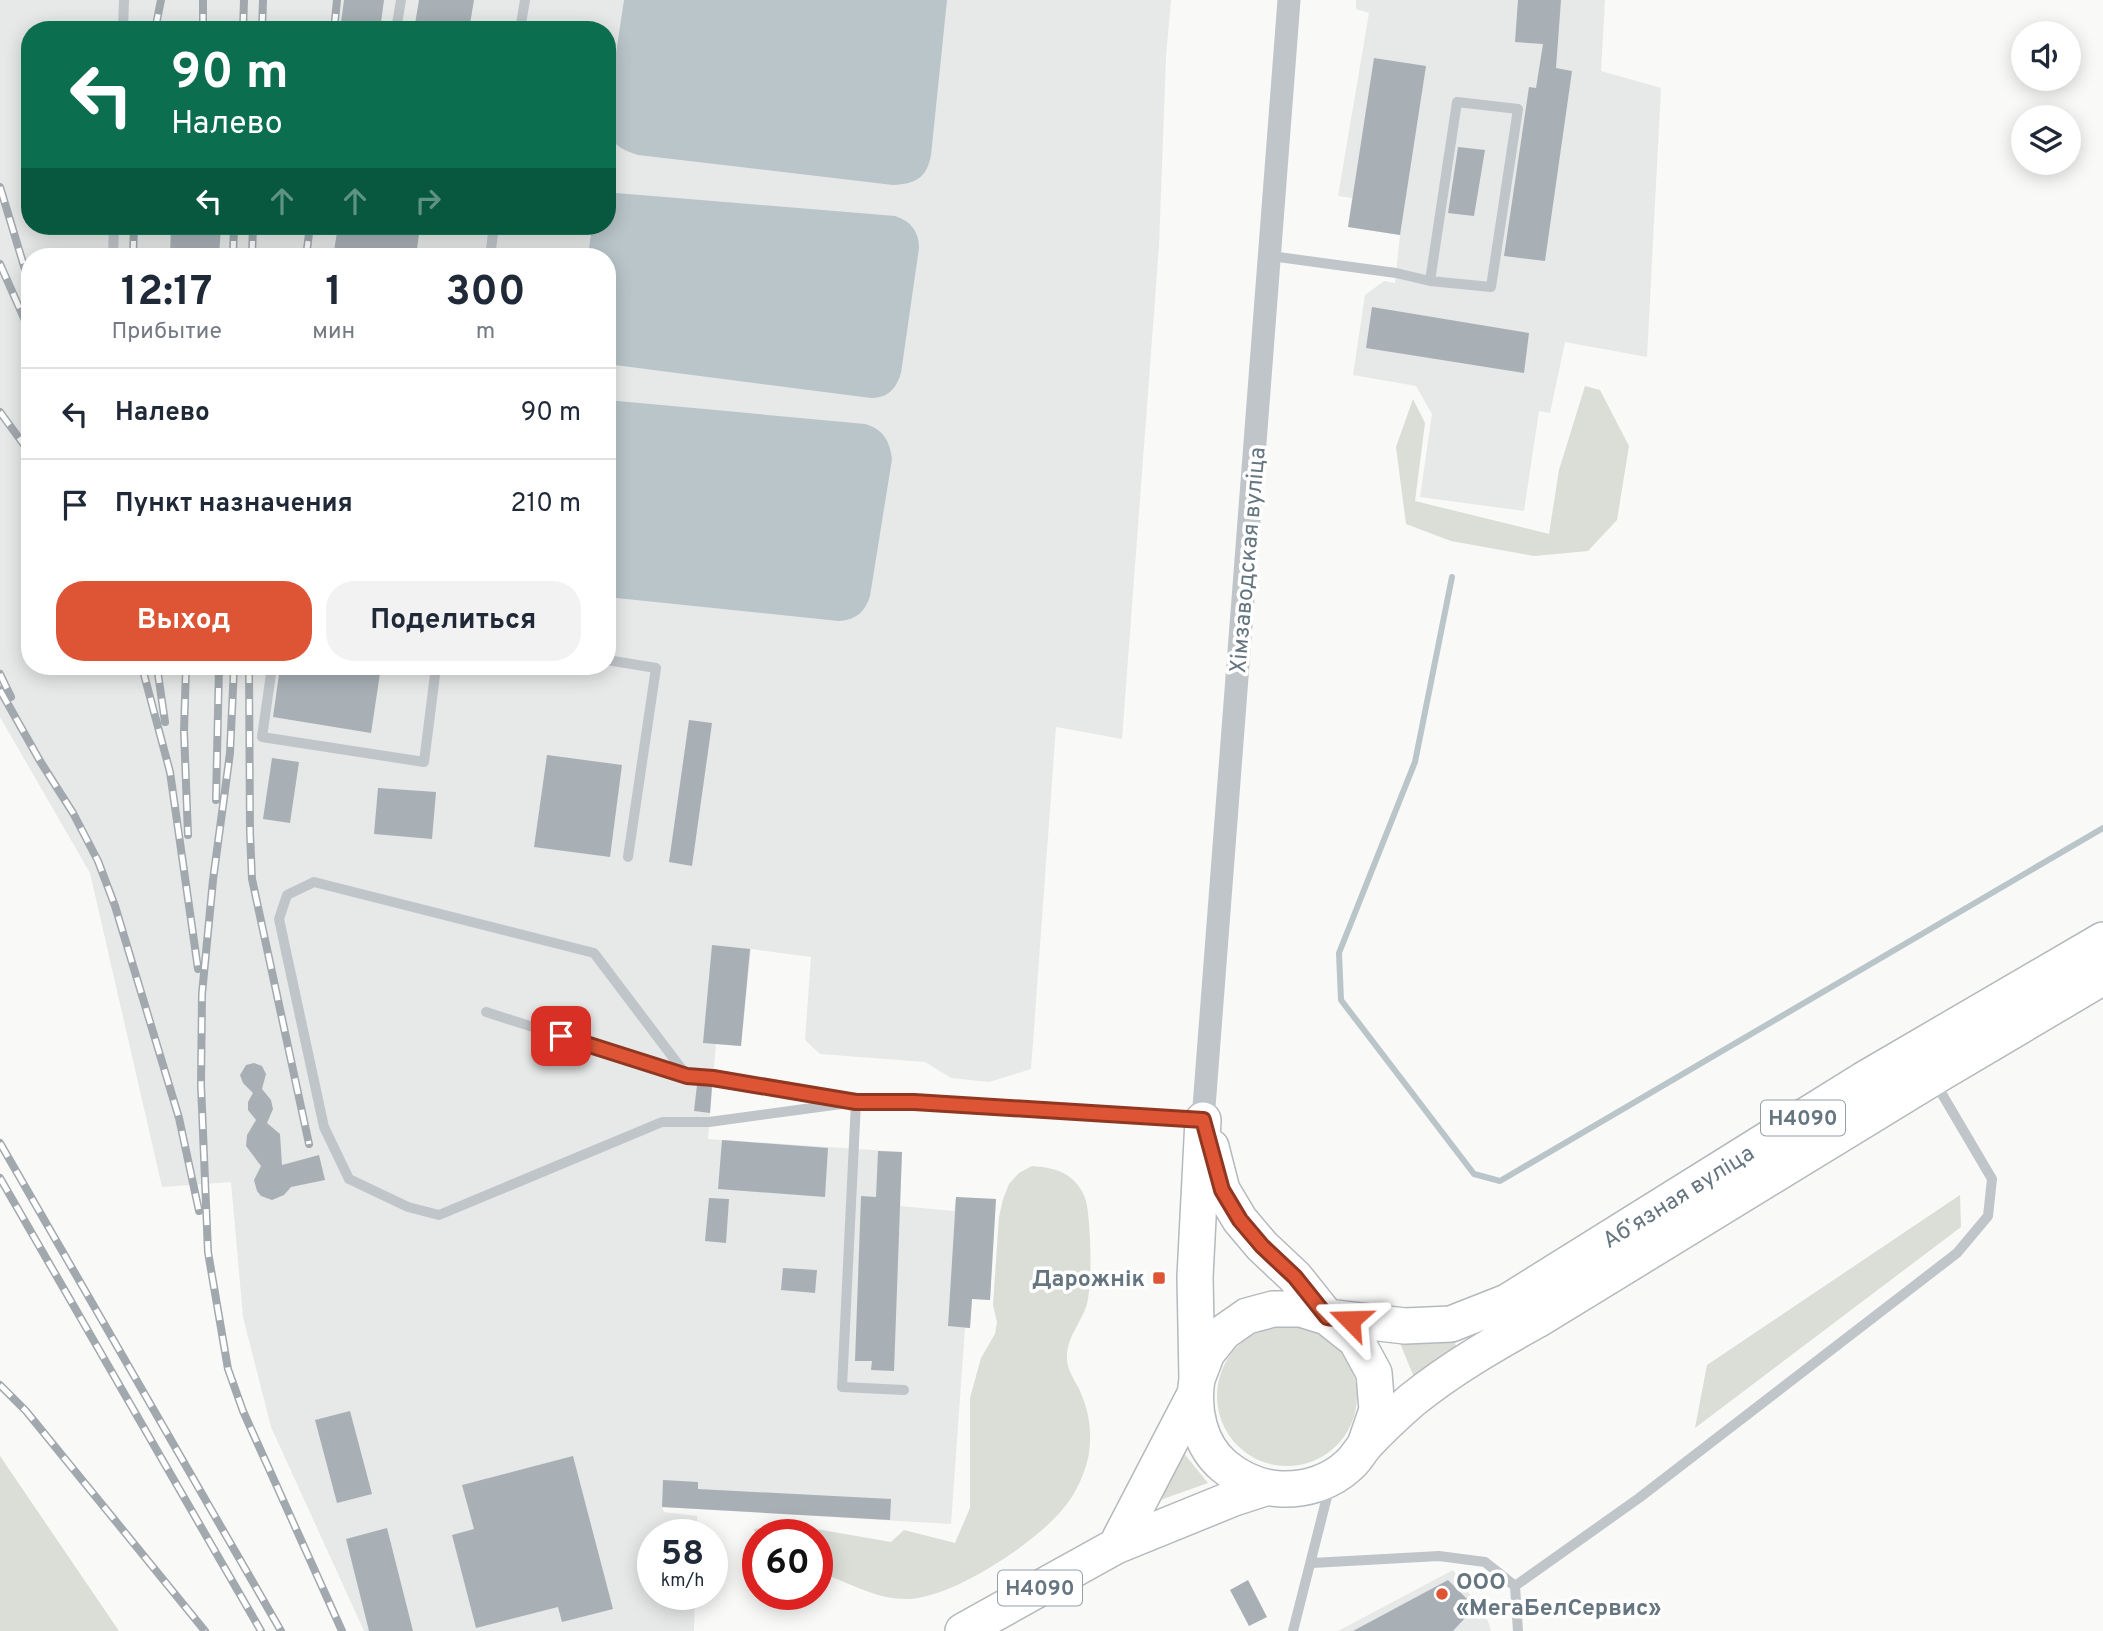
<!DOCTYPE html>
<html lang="ru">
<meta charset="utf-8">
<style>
body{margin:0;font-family:Overpass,sans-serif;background:#f2f2f3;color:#1f2937;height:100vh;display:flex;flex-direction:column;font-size:26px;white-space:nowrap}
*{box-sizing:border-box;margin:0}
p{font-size:23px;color:#747a83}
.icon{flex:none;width:38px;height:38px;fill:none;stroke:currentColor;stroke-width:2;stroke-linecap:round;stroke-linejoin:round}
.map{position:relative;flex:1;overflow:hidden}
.side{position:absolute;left:21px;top:248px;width:595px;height:427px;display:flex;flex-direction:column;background:#fff;border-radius:28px;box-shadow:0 4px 18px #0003}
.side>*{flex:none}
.hud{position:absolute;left:21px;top:21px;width:595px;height:214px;border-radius:28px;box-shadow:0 4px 18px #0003;background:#0b6e4f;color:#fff;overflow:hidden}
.controls{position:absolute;left:2011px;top:21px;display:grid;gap:14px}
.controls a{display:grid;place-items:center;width:70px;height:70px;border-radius:50%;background:#fff;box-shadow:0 4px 18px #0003;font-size:35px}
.speed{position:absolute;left:637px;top:1519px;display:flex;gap:14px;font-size:35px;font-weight:700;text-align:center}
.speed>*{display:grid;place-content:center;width:91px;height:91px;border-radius:50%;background:#fff;box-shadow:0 4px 18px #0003;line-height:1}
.speed small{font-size:18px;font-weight:400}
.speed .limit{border:10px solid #d22;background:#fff;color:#111}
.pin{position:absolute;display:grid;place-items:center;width:60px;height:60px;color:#fff;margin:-30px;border-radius:14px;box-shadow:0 4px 10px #0006}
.me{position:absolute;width:77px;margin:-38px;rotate:292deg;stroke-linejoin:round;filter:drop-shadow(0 0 5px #0008)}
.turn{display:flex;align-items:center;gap:24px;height:147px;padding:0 35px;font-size:32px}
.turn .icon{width:91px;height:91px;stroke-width:2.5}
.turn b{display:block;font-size:49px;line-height:60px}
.lanes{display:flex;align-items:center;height:66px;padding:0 35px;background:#0003;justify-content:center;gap:35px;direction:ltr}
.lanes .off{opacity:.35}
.eta{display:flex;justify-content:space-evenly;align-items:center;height:119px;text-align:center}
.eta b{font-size:42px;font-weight:700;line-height:49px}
.action{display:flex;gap:14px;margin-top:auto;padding:14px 35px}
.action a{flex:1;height:80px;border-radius:28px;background:#dd5534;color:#fff;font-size:28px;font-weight:700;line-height:80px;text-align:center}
.action a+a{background:#f2f2f3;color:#1f2937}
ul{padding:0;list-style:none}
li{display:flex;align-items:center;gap:21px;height:91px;padding:0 35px;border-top:2px solid #e0e1e3}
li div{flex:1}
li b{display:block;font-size:26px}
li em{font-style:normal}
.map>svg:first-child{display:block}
.built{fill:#e7e8e8;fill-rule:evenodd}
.green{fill:#daded7}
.water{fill:#b9c5c9}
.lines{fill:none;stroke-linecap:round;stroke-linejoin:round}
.stream{stroke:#b9c5c9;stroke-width:6}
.building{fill:#a8b0b6}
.primary-casing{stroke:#b4b9bd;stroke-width:38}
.service{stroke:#c0c5c9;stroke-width:10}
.minor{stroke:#c0c5c9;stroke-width:23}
.primary{stroke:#fff;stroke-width:35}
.rail-casing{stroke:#a2a9ae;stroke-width:8}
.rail{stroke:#fff;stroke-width:5;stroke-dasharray:16;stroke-linecap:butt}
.route-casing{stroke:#903722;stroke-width:18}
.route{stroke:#dd5534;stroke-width:12}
.poi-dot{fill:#dd5534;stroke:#fff;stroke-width:2.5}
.labels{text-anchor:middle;stroke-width:7;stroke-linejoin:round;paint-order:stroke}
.shield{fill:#fff;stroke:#949fa7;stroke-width:2}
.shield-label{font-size:21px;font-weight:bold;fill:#667681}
.street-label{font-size:23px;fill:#667681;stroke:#fff}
.poi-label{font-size:23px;font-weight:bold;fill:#667681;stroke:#fff;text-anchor:end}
</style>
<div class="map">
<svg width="2103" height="1631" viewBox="0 0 2103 1631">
<rect width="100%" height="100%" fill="#f9f9f7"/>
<path class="built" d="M0 0H1171L1166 57 1159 246 1122 739 1056 727 1031 1069 989 1082 951 1078 925 1062 820 1054 805 1040 811 957 751 949 741 1046 716 1044 708 1139 902 1152 900 1206 954 1211 956 1197 996 1199 990 1300 972 1299 970 1328H965L951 1524 662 1507 664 1512 697 1516V1535H653V1594H695L694 1631H364L271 1427 243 1317 231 1182 162 1187 90 873 0 717ZM30 30H607V226H30ZM30 257H607V667H30Z
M1356 0H1605L1601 71 1661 88 1647 357 1565 342 1550 413 1539 411 1524 511 1420 497 1432 414 1416 386 1353 375 1365 295 1384 281 1395 283 1400 235 1348 227 1352 198 1338 196 1369 13 1356 9Z
M1453 1570 1488 1621 1491 1631H1338Z"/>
<path class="green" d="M1585 386 1600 390 1629 446 1617 520 1588 551 1534 556 1451 541 1406 524 1396 447 1413 399 1425 423 1415 501 1549 534 1559 470Z
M1032 1166C1046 1167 1061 1169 1072 1179 1078 1184 1084 1193 1086 1201 1091 1222 1093 1287 1086 1307 1080 1324 1067 1338 1067 1356 1066 1369 1075 1380 1080 1391 1089 1411 1092 1431 1089 1453 1086 1472 1075 1496 1062 1510 1034 1544 952 1598 908 1599 874 1600 849 1581 817 1572V1535H758V1543L754 1529 764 1528 776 1522 891 1542 904 1530 955 1543 970 1508V1398L981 1358 995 1334 997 1322 993 1305 999 1217 1003 1199 1009 1184 1019 1173Z
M1960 1195 1961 1227 1695 1428 1707 1365Z
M1217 1396a70 70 0 1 1 140 0a70 70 0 1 1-140 0Z
M1451 1336 1458 1349 1416 1382 1399 1341Z
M1182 1451 1208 1483 1149 1504Z
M0 1456 119 1631H0Z"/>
<path class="water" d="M624 0H947L931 155C927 178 915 184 893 185L638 155C613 147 607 139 607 113Z
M616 193 895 216C911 221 919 232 919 248L901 373C896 389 888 398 871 398L607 364V257H588L592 226H607V196Z
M607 400 865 424C883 429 890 441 892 459L870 596C865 612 856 620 839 621L607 597Z"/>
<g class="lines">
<path class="stream" d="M1452 577 1415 762 1339 953 1341 1000 1474 1174 1500 1181 2103 828"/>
</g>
<path class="building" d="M344 0H384L380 30H340Z
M419 0H474L469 30H414Z
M1518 0H1561L1556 68 1572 71 1545 261 1504 256 1529 87 1536 88 1543 44 1515 42Z
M1374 58 1426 66 1400 235 1348 227Z
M1458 147 1485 150 1474 216 1448 213Z
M171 226H221L219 257H170Z
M338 226H420L416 257H333Z
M1372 307 1529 333 1524 373 1366 348Z
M280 667H381L371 733 273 717Z
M689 720 712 723 692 866 669 862Z
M547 755 622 765 610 857 534 847Z
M272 758 299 762 290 823 263 819Z
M378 788 436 792 432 839 374 834Z
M712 945 750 949 741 1046 703 1043Z
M254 1063 262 1066 266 1074 262 1089 271 1100 273 1109 267 1123 280 1134 282 1165 319 1155 325 1180 291 1187 284 1195 272 1200 261 1196 257 1191 254 1180 261 1166 246 1146 247 1135 256 1120 248 1110V1102L253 1093 243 1083 240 1075 246 1065Z
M697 1085 712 1086 710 1113 694 1111Z
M722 1140 828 1148 825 1197 718 1189Z
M878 1151 902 1152 894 1371 871 1370 872 1361H855L861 1196 876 1197Z
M956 1197 996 1199 990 1300 972 1299 970 1328 948 1326Z
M709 1198 729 1199 726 1243 705 1241Z
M783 1268 817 1270 815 1293 781 1290Z
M350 1411 372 1494 337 1503 315 1420Z
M573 1456 613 1609 562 1622 558 1607 476 1628 452 1535 474 1529 462 1485Z
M663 1480 698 1482V1489L891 1499 890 1520 662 1507Z
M387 1528 413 1631H369L346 1539Z
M1248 1580 1267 1617 1249 1626 1230 1590Z
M1448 1580 1475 1607 1453 1631H1353Z"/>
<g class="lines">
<defs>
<path id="primary" d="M1203 1120 1195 1277 1197 1379C1192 1409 1199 1445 1224 1466 1241 1480 1259 1488 1281 1489 1306 1490 1331 1482 1349 1465 1356 1459 1360 1451 1366 1444 1380 1429 1396 1414 1412 1400 1452 1368 1492 1345 1537 1320L1939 1074 2103 977
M1211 1147 1222 1190 1240 1220 1262 1246 1295 1277 1327 1317 1356 1340 1374 1373 1377 1410 1365 1445
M1197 1379 1207 1353 1224 1332 1247 1316 1273 1309H1301L1327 1317 1405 1326 1451 1324 1507 1302 1863 1080 2103 940
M1116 1546 1195 1394
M963 1631 1116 1546 1234 1498 1265 1488"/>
</defs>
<use href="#primary" class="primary-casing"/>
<path class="service" d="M123 30 124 0
M396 30 401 0
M520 30 525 0
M1271 256 1396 273 1430 281 1491 287 1518 109 1457 102 1430 281
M113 257 114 226
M490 257 494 226
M607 660 656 668 628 857
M272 667 262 737 424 762 436 667
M486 1012 687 1076
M904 1390 842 1387 856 1102 709 1122H662L439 1215 408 1207 349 1179 324 1127 279 919 287 895 314 882 594 953 687 1076 713 1078 856 1102H914L1197 1120
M1312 1563 1439 1556 1485 1562 1515 1586
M1293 1631 1330 1485
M1518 1631 1515 1586 1639 1498 1957 1253 1988 1216 1992 1179 1939 1089"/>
<path class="minor" d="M1203 1120 1289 0"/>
<use href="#primary" class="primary"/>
<defs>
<path id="rail" d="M155 30 161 0
M203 30V0
M243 30 244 0
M262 30 263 0
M334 30 337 0
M0 187 30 286
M133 257 134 226
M233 257 234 226
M252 257 253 226
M306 257 310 226
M0 264 27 325
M0 412 30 453
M142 667 170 772 198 969
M157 667 165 722
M186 667 184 731 188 835
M234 667 230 753 213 880 202 994 201 1085 208 1252 228 1369 243 1411 342 1631
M249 667 250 833 252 879 309 1144
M0 674 11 697
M0 690 40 761 73 813 98 861 115 906 179 1118 199 1211
M216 800 219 667
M0 1143 281 1631
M0 1178 261 1631
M0 1385 26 1411 205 1631"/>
</defs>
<use href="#rail" class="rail-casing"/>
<use href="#rail" class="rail"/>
</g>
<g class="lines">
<defs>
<path id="route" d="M561 1036 687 1076 713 1078 856 1102H914L1203 1120 1222 1190 1240 1220 1262 1246 1295 1277 1327 1317 1350 1320"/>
</defs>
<use href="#route" class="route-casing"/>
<use href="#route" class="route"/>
</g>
<g class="poi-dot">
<rect x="1152" y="1271" width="14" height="14" rx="3.5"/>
<circle cx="1442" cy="1594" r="7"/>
</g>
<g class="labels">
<g class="shield">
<rect x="1761" y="1100.5" width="84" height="35" rx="5"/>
<rect x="998" y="1570.5" width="84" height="35" rx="5"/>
</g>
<g class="shield-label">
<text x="1803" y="1125">Н4090</text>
<text x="1040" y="1595">Н4090</text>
</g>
<g class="street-label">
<text transform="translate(1247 560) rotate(-85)" y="8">Хімзаводская вуліца</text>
<text transform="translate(1678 1196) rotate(-32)" y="8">Абʼязная вуліца</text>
</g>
<g class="poi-label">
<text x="1145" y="1286">Дарожнік</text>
<text x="1456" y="1589" text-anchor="start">ООО<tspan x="1456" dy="26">«МегаБелСервис»</tspan></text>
</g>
</g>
</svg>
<div class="controls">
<a><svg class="icon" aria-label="sound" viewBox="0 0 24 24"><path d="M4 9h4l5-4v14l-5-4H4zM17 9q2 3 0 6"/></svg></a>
<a><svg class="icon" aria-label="layers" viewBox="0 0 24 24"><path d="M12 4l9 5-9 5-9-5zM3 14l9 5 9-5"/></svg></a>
</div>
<div class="speed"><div>58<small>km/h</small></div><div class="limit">60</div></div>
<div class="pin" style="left:561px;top:1036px;background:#d93025"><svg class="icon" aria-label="arrive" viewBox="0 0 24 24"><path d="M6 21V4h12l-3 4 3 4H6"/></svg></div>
<svg class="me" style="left:1350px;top:1320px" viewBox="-20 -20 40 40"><path d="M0-17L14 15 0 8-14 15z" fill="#dd5534" stroke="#fff" stroke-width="4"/></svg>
<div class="hud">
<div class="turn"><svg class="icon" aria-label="left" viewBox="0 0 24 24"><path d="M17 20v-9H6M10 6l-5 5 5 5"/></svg><div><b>90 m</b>Налево</div></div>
<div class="lanes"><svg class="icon" aria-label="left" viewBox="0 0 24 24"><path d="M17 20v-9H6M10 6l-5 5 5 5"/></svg><svg class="icon off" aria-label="ahead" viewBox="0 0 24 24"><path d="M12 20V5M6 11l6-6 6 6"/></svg><svg class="icon off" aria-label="ahead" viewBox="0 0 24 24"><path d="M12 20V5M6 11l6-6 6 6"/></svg><svg class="icon off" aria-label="right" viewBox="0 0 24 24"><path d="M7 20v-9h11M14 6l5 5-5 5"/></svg></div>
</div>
<section class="side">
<div class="eta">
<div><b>12:17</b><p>Прибытие</p></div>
<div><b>1</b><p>мин</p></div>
<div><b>300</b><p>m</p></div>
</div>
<ul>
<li><svg class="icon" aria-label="left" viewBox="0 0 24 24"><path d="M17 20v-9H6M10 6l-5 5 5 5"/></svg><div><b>Налево</b></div><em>90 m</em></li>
<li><svg class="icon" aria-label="arrive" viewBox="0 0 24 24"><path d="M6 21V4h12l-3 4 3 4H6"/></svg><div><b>Пункт назначения</b></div><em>210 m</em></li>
</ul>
<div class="action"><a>Выход</a><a>Поделиться</a></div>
</section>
</div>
